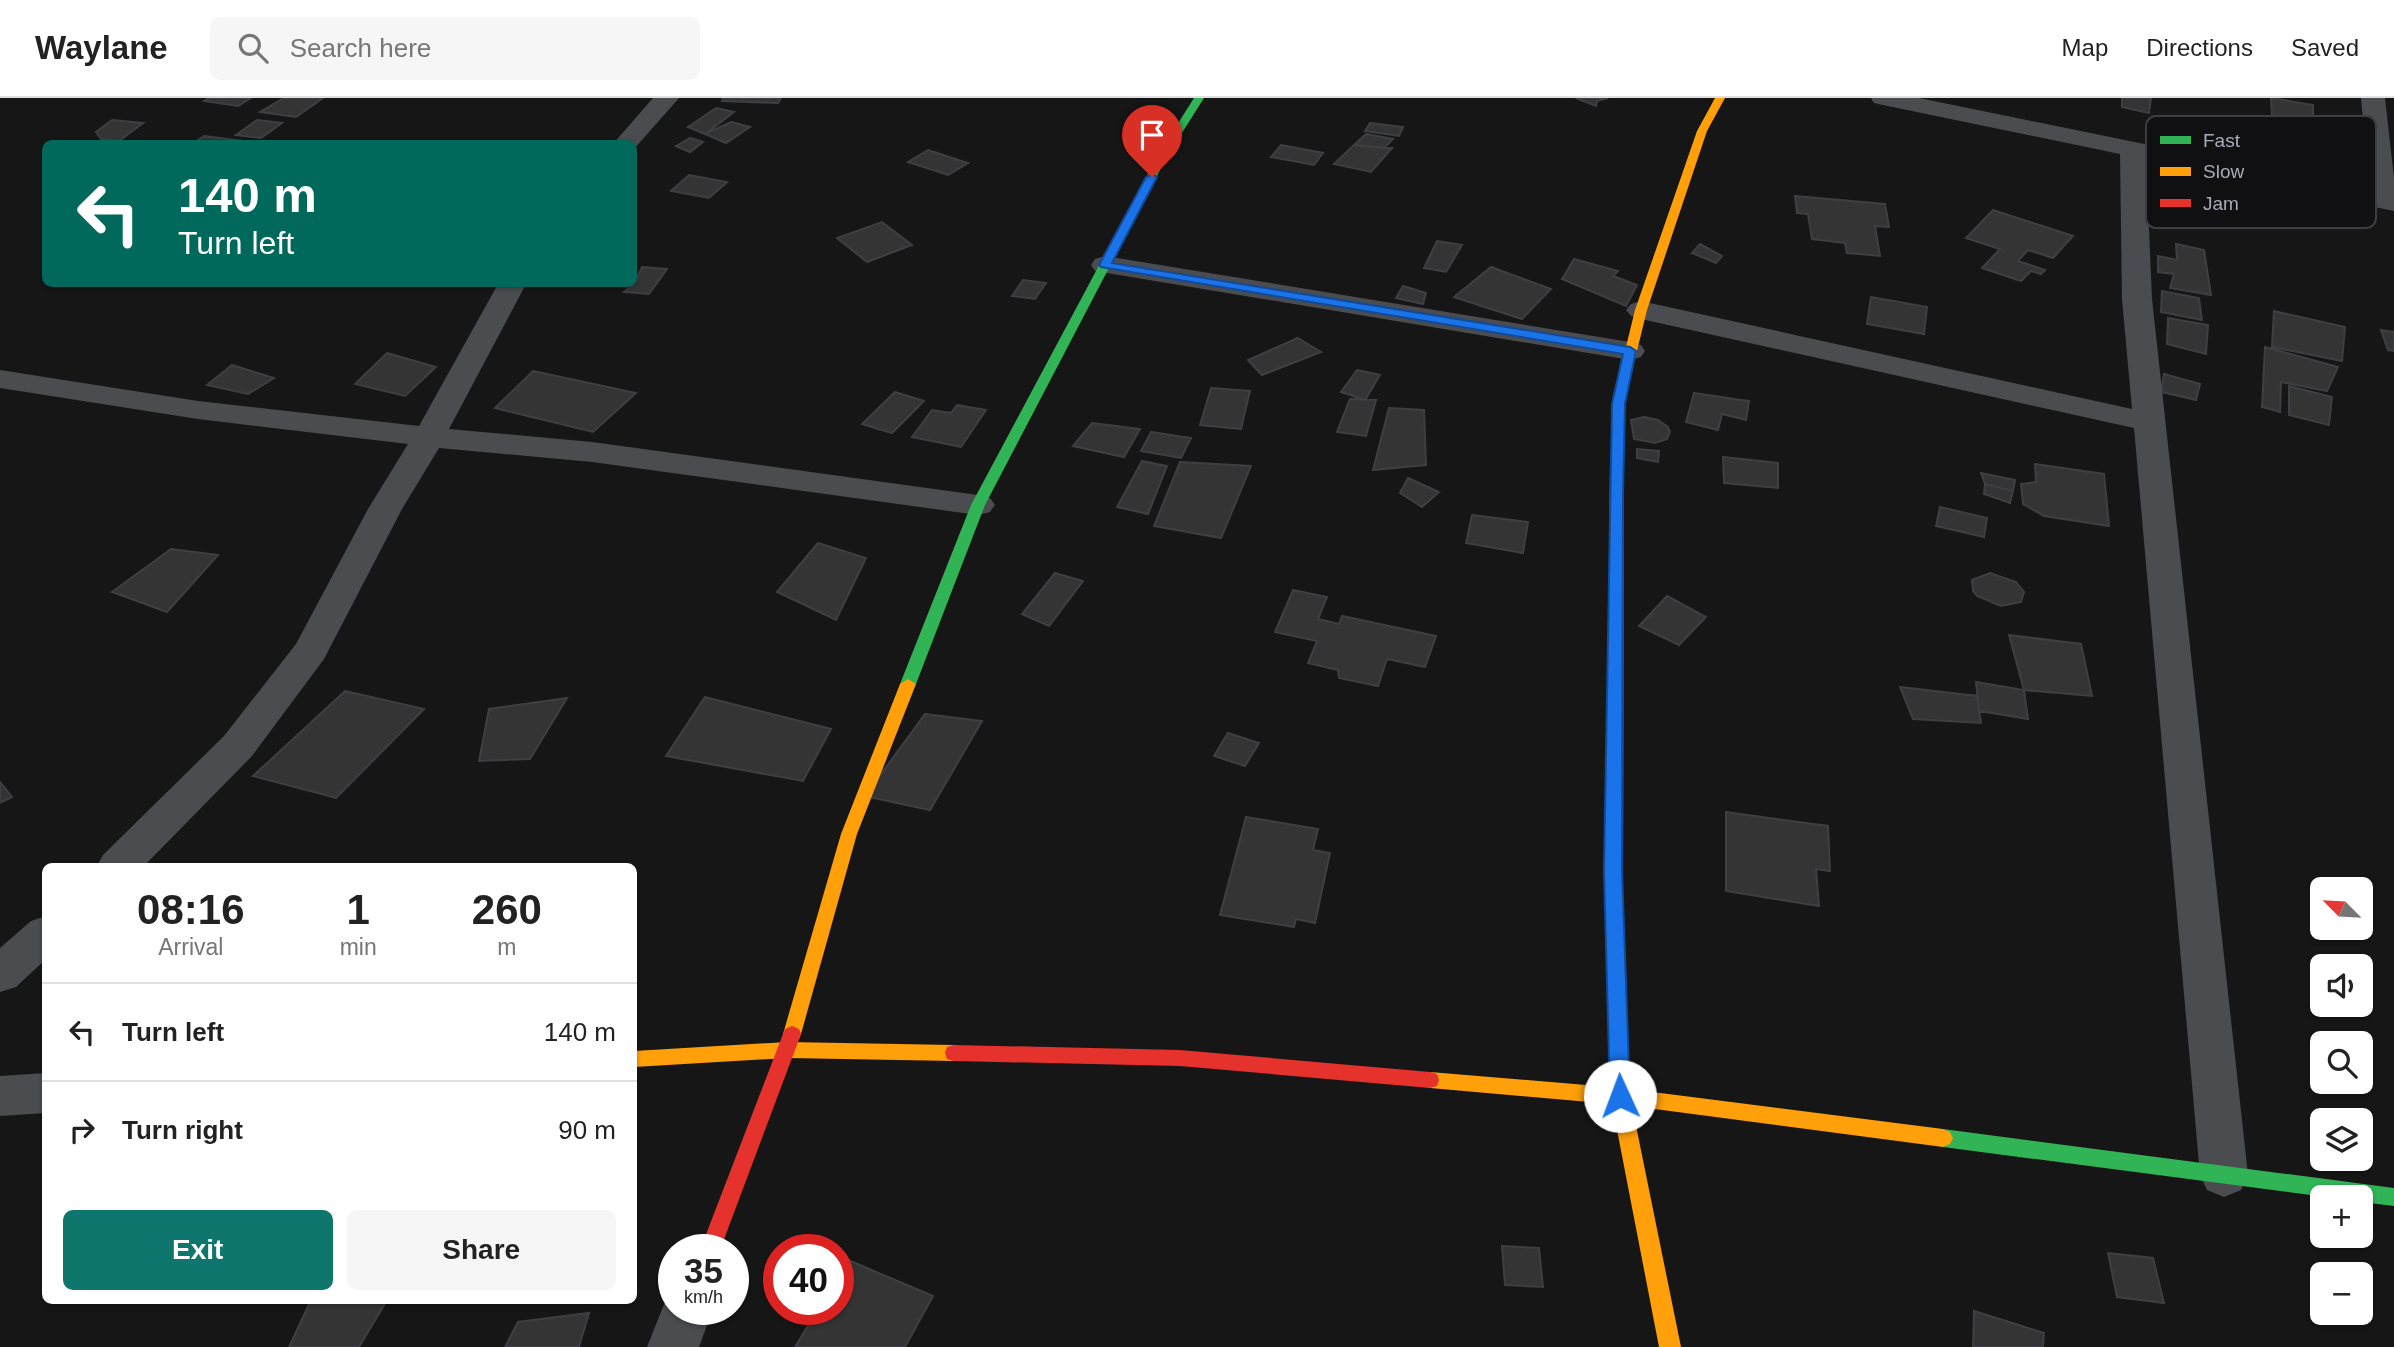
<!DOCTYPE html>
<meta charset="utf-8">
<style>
body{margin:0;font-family:Arial,sans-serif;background:#f6f6f6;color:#222;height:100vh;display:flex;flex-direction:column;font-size:26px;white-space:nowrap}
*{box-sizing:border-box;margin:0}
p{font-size:23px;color:#767676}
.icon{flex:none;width:38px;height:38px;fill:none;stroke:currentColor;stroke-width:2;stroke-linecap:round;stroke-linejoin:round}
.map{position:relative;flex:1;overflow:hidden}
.details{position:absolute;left:42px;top:765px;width:595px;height:441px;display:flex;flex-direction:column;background:#fff;border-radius:10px;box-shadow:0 2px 5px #0004}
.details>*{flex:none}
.top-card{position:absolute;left:42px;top:42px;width:595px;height:147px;border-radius:10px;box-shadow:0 2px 5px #0004;background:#00695c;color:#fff;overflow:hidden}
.needle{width:46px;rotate:294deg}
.buttons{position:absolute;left:2310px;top:779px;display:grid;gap:14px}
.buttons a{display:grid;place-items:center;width:63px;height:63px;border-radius:10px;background:#fff;box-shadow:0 2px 5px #0004;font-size:35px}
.speed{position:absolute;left:658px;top:1136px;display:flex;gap:14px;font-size:35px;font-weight:700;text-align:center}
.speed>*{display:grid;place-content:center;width:91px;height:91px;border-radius:50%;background:#fff;box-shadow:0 2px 5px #0004;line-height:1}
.speed small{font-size:18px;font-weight:400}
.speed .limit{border:10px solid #d22;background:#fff;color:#111}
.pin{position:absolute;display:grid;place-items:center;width:60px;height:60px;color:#fff;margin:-72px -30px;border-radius:50% 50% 50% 0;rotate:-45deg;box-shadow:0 0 7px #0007}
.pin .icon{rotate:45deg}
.me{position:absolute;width:77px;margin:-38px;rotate:358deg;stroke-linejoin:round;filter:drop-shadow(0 0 5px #0008)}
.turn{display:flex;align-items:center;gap:24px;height:147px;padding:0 21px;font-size:32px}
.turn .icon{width:91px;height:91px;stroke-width:2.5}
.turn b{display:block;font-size:49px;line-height:60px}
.eta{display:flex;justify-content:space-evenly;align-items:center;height:119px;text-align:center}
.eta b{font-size:42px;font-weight:600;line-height:49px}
.button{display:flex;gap:14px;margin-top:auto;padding:14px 21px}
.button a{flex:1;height:80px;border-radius:10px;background:#0f766e;color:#fff;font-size:28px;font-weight:600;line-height:80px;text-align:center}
.button a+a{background:#f6f6f6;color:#222}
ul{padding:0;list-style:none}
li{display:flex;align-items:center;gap:21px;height:98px;padding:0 21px;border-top:2px solid #e0e0e0}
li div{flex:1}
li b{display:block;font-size:26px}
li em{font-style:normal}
header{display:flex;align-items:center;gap:42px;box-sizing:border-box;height:98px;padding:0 35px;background:#fff;border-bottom:2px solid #e0e0e0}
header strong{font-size:33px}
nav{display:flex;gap:38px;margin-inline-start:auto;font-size:24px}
.search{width:490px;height:63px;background:#f6f6f6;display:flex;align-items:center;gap:18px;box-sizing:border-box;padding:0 24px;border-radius:10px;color:#767676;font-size:26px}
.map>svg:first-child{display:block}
.building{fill:#343435;stroke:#3e3f42;stroke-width:2}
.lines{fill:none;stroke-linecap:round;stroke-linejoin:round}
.street{fill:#4a4c4f;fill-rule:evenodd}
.fast{fill:#30b455;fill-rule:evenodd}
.slow{fill:#ff9f0a;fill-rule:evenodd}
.jam{fill:#e5322d;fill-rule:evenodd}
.route{fill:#1a73e8;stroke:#114b97;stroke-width:2}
.key{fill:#101012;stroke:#3d3e44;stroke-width:2}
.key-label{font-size:19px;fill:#a6abb8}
</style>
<header>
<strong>Waylane</strong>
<div class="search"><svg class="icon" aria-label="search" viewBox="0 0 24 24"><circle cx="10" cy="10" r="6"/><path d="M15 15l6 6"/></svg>Search here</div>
<nav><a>Map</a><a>Directions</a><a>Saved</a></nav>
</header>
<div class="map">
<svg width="2394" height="1249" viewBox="0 0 2394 1249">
<rect width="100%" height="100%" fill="#161616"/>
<path class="building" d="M209 0H251L238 8 204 3Z
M284 0H323L296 19 260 14Z
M723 0H781L778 5 722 3Z
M1576 0H1608L1597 3 1596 8Z
M2122 0H2151L2149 15 2122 9Z
M2271 0 2313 7V26L2272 18Z
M716 10 734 14 705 36 688 29Z
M112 22 143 25 119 43 101 41 96 34Z
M257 22 282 25 261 40 236 37Z
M731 24 750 29 726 45 705 36Z
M1370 25 1403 29 1399 38 1365 33Z
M1366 36 1393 41 1384 50 1354 47Z
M204 38 243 43 239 46H192Z
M690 40 703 44 690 54 676 48Z
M1281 47 1323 55 1314 67 1271 59Z
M1354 47 1384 50H1392L1371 74 1334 66Z
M928 52 968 65 948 77 908 64Z
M689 77 727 84 709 100 671 93Z
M1795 98 1885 106 1889 129 1875 128 1880 158 1847 155 1845 145 1812 141 1808 116 1797 115Z
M1993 112 2073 138 2053 160 2028 152 2018 163 2045 172 2041 176 2031 173 2021 183 1982 170 2000 151 1966 140Z
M882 124 912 147 867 164 837 140Z
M1437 143 1462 147 1446 174 1424 170Z
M1700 146 1722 158 1716 165 1692 155Z
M2176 146 2204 152 2211 197 2170 190 2174 176 2158 174V158L2177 162Z
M1574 161 1618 173 1613 178 1637 187 1626 208 1562 181Z
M642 169 667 171 649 196 624 194 634 186Z
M1491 169 1551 191 1522 221 1454 199Z
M1023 182 1046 185 1035 201 1012 198Z
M1403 188 1426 195 1423 206 1396 200Z
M2162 193 2199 200 2202 222 2161 214Z
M1871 199 1927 209 1924 236 1867 226Z
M2274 213 2345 229 2342 263 2272 249Z
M2168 220 2208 227 2206 256 2167 246Z
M2381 232 2394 234V253L2388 252Z
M1298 240 1321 254 1262 277 1248 262Z
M2265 249 2338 269 2327 293 2281 284 2280 314 2262 309Z
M387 255 436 269 405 298 355 286Z
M232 267 274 280 248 296 207 287Z
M1357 272 1380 277 1365 302 1341 294Z
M533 273 636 295 593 334 495 310Z
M2164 276 2200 286 2196 302 2161 294Z
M2289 288 2332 299 2329 327 2289 317Z
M1211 290 1250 293 1241 331 1200 327Z
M895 294 924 303 892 335 862 326Z
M1694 295 1749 303 1746 322 1722 316 1718 332 1686 324Z
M1350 301 1376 302 1366 338 1337 334Z
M957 307 986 312 961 349 912 339 932 312 951 315Z
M1389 310 1424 312 1426 367 1373 372Z
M1644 319 1658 322 1668 329 1670 334 1667 341 1655 345 1634 341 1631 322Z
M1092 325 1140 331 1124 359 1073 348Z
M1151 334 1191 340 1181 360 1141 353Z
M1637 351 1659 353 1658 364 1637 360Z
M1723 359 1778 365V390L1724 385Z
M1142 363 1167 368 1148 416 1117 409Z
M1180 364 1251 368 1221 440 1154 428Z
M2035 366 2104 376 2109 428 2044 418 2023 406 2021 386 2036 384Z
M1981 375 2015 382 2013 393 1985 386Z
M1408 380 1439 394 1422 409 1400 395Z
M1985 386 2013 393 2010 405 1984 396Z
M1940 409 1987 420 1984 439 1936 428Z
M1472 417 1528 424 1523 455 1466 445Z
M818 445 866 460 836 522 777 494Z
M171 451 218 457 167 514 112 494Z
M1055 475 1083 483 1049 528 1022 516Z
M1990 475 2016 484 2024 494 2021 504 2001 508 1977 498 1973 493 1972 482Z
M1293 492 1327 499 1318 521 1339 526 1342 518 1436 538 1425 569 1387 561 1378 588 1339 580 1338 572 1308 565 1317 543 1275 534Z
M1667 498 1706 519 1679 547 1639 528Z
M2009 537 2081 546 2092 598 2024 592Z
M1976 584 2024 592 2028 621 1979 613Z
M1900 589 1977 598 1981 625 1913 621Z
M345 593 424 611 336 700 253 678Z
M705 599 831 631 803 683 666 658Z
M567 600 530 661 479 663 489 611Z
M925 616 982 623 930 712 865 698Z
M1228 635 1259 645 1245 668 1214 658Z
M0 684 12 699 0 705Z
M1726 714 1828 728 1830 773 1816 771 1819 808 1726 793Z
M1246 719 1318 731 1313 752 1330 755 1315 825 1296 821 1294 829 1220 817Z
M1502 1148 1539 1150 1543 1189 1505 1187Z
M2108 1155 2153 1160 2164 1205 2117 1199Z
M848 1162 933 1198 905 1249H795L818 1211H838V1178Z
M311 1202H387L359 1249H289Z
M1974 1213 2044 1235 2043 1249H1973Z
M589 1215 579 1249H505L518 1224Z"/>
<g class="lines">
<path class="street" d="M653 0H679L634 51V46H613Z
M1871 0H1919L2369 92 2361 0H2385L2394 80V113L2146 62 2152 201 2248 1077 2241 1092 2224 1099 2207 1092 2200 1077 2134 330 1641 221 1631 218 1626 212 1631 206 1641 203 2132 311 2122 201 2120 56 1883 7 1874 5Z
M1105 158 1630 244 1641 247 1645 253 1641 259 1630 262 1095 173 1091 167 1095 161Z
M498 186H526L449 331 592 344 978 397 990 400 995 407 990 414 978 417 592 364 439 350 402 411 324 561 252 658 144 768H97L103 757 224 638 296 546 368 411 408 346 198 321 0 290V272L198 303 419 328Z
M46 818V861L16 889 0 894V850L31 823Z
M46 975V1015L0 1018V978Z
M674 1192V1211H713L699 1249H647L669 1194Z"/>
<path class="fast" d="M1194 0H1204L1168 57 985 407 916 586 913 590H903L900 586 971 407 1158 57Z
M1617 360 1624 364 1623 800 1620 805 1614 807 1608 805 1605 800 1610 364Z
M1943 1031 2394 1090V1108L2361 1104V1099H2326L1943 1049 1936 1046 1933 1040 1936 1034Z"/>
<path class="slow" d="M1715 0H1725L1707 33 1647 212 1624 306V364L1622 367H1612V306L1635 212 1697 33Z
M908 581 916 586 857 736 801 936 799 941 792 944 785 941 783 936 841 736 900 586Z
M1614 793 1620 795 1623 800 1629 991 1943 1031 1950 1034 1953 1040 1950 1046 1943 1049 1632 1008 1681 1249H1659L1612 1006 1430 990 1423 988 1421 982 1423 976 1430 974 1610 989 1605 800 1608 795Z
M787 944 954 947 961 949 963 955 961 961 954 963 787 960 634 969V953Z"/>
<path class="jam" d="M792 928 799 931 801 936 720 1152H700L783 936 785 931Z
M954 947 1180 952 1430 974 1437 976 1439 982 1437 988 1430 990 1180 968 954 963 947 961 945 955 947 949Z"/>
</g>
<path class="route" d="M1152 76 1157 79 1112 165 1630 249 1636 253 1625 306 1623 397 1622 773 1630 998 1627 1004H1613L1610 998 1604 773 1612 306 1623 256 1101 169 1099 167 1146 79Z"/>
<rect x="2146" y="18" width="230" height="112" rx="10" class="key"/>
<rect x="2160" y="38" width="31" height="8" fill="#30b455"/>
<rect x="2160" y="69" width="31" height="9" fill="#ff9f0a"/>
<rect x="2160" y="101" width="31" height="8" fill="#e5322d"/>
<g class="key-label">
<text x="2203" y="49">Fast</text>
<text x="2203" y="80">Slow</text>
<text x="2203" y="112">Jam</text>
</g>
</svg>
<div class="buttons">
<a><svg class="needle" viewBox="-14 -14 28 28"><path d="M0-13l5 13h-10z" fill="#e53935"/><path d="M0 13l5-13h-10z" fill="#767676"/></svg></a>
<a><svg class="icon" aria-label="sound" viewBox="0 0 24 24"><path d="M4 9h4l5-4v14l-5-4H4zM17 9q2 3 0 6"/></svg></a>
<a><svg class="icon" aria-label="search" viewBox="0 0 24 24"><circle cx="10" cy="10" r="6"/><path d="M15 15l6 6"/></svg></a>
<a><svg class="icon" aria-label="layers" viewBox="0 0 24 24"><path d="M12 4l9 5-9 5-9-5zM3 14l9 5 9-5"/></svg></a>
<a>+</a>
<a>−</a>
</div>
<div class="speed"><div>35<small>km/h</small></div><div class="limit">40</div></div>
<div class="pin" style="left:1152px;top:79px;background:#d93025"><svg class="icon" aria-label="arrive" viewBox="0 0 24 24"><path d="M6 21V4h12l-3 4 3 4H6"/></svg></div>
<svg class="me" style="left:1620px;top:998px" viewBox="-20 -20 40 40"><circle r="19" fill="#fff"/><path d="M0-13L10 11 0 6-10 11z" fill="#1a73e8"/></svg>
<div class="top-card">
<div class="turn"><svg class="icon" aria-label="left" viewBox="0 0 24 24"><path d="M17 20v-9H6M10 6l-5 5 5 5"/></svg><div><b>140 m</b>Turn left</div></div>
</div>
<section class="details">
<div class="eta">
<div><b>08:16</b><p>Arrival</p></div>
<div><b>1</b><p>min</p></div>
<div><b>260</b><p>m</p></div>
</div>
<ul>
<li><svg class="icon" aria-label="left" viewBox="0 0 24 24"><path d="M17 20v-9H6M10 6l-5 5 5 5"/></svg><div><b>Turn left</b></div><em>140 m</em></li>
<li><svg class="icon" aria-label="right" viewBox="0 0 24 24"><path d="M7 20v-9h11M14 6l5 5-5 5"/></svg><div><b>Turn right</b></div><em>90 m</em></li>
</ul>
<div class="button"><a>Exit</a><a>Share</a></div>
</section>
</div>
